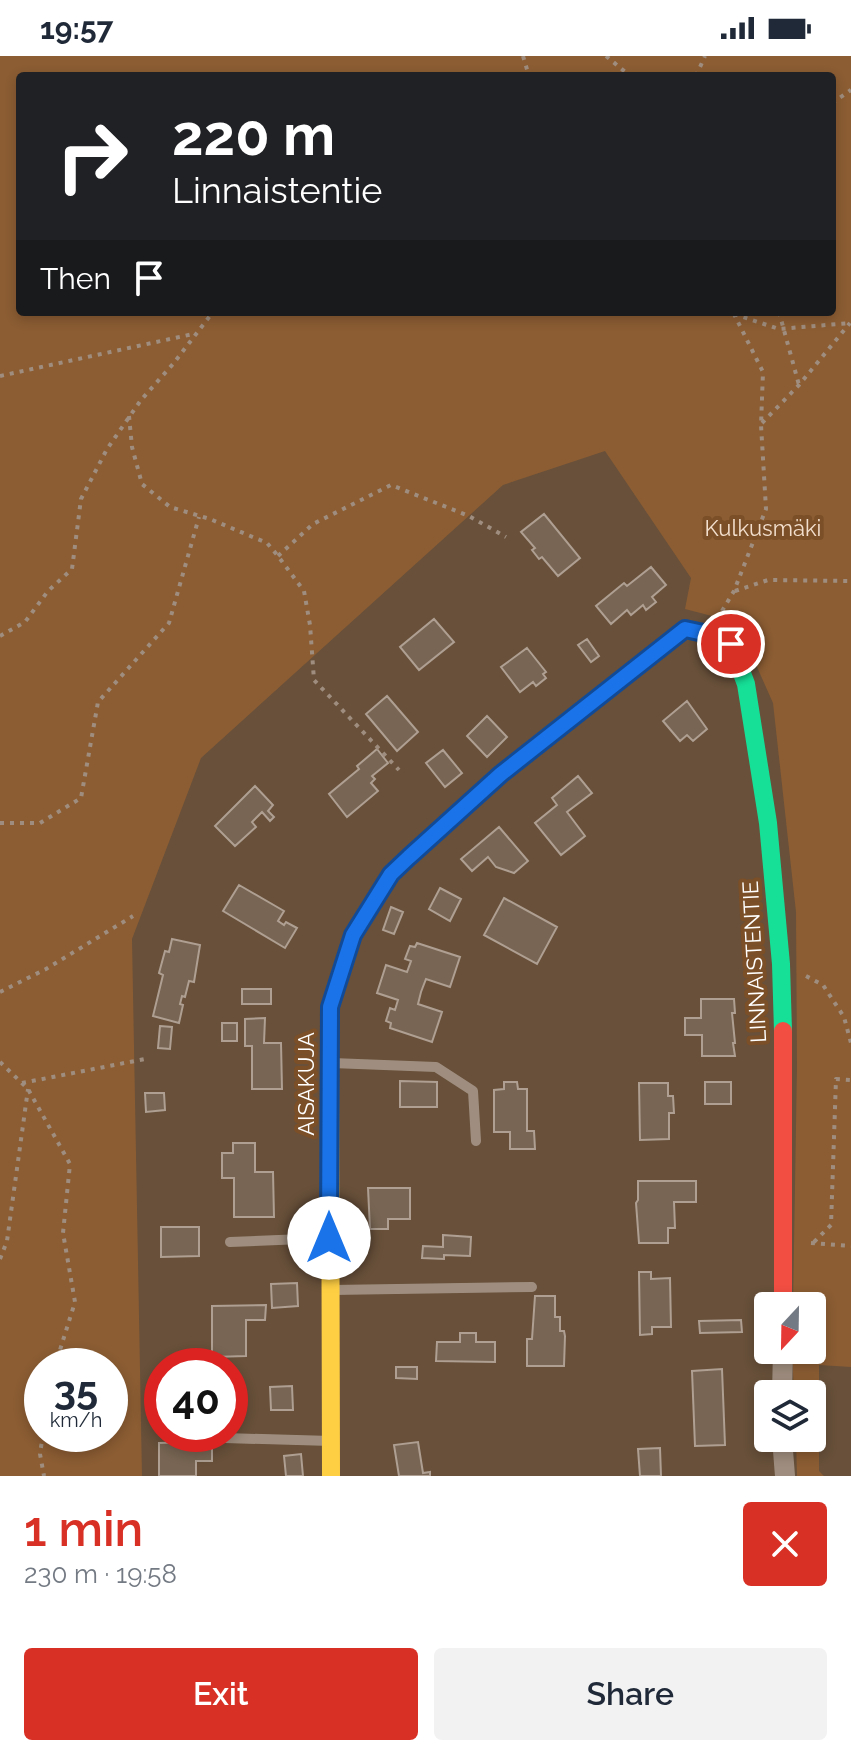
<!DOCTYPE html>
<meta charset="utf-8">
<style>
body{margin:0;font-family:Raleway,sans-serif;background:#f2f2f3;color:#1f2937;height:100vh;display:flex;flex-direction:column;font-size:30px;white-space:nowrap}
*{box-sizing:border-box;margin:0}
p{font-size:26px;color:#747a83}
.icon{flex:none;width:44px;height:44px;fill:none;stroke:currentColor;stroke-width:2;stroke-linecap:round;stroke-linejoin:round}
.map{position:relative;height:1420px;overflow:hidden}
.sheet{display:flex;flex-direction:column;background:#fff;flex:1}
.sheet>*{flex:none}
.top-card{position:absolute;left:16px;top:16px;width:820px;height:244px;border-radius:8px;box-shadow:0 4px 12px #0003;background:#202124;color:#fff;overflow:hidden}
.needle{width:52px;rotate:202deg}
.fabs{position:absolute;left:754px;top:1236px;display:grid;gap:16px}
.fabs a{display:grid;place-items:center;width:72px;height:72px;border-radius:8px;background:#fff;box-shadow:0 4px 12px #0003;font-size:40px}
.speed{position:absolute;left:24px;top:1292px;display:flex;gap:16px;font-size:40px;font-weight:700;text-align:center}
.speed>*{display:grid;place-content:center;width:104px;height:104px;border-radius:50%;background:#fff;box-shadow:0 4px 12px #0003;line-height:1}
.speed small{font-size:20px;font-weight:400}
.speed .limit{border:12px solid #d22;background:#fff;color:#111}
.pin{position:absolute;display:grid;place-items:center;width:68px;height:68px;color:#fff;margin:-34px;border:4px solid #fff;border-radius:50%;box-shadow:0 2px 8px #0007}
.me{position:absolute;width:88px;margin:-44px;rotate:0deg;stroke-linejoin:round;filter:drop-shadow(0 0 6px #0008)}
.turn{display:flex;align-items:center;gap:28px;height:168px;padding:0 24px;font-size:36px}
.turn .icon{width:104px;height:104px;stroke-width:2.5}
.turn b{display:block;font-size:56px;line-height:68px}
.then{display:flex;align-items:center;height:76px;padding:0 24px;background:#0003;gap:16px;font-size:30px}
.round{display:grid;place-items:center;flex:none;width:84px;height:84px;border-radius:8px;background:#f2f2f3}
.summary{display:flex;align-items:center;justify-content:space-between;height:136px;padding:0 24px}
h1{font-size:48px;font-weight:600;line-height:60px;color:#d93025}
.cta{display:flex;gap:16px;margin-top:auto;padding:16px 24px}
.cta a{flex:1;height:92px;border-radius:8px;background:#d93025;color:#fff;font-size:32px;font-weight:600;line-height:92px;text-align:center}
.cta a+a{background:#f2f2f3;color:#1f2937}
.status{display:flex;justify-content:space-between;align-items:center;height:56px;padding:0 40px;background:#fff;direction:ltr}
.status svg{height:22px;fill:currentColor}
.map>svg:first-child{display:block}
.green{fill:#8c5d33;fill-rule:evenodd}
.building{fill:#786553;stroke:#ae9f92;stroke-width:2}
.lines{fill:none;stroke-linecap:round;stroke-linejoin:round}
.path{stroke:#9f8e7f;stroke-width:4;stroke-dasharray:4 6;stroke-linecap:butt}
.lane{stroke:#9f8e7f;stroke-width:10}
.street{stroke:#9f8e7f;stroke-width:20}
.fast{stroke:#16e098;stroke-width:18}
.slow{stroke:#ffcf43;stroke-width:18}
.jam{stroke:#f24e42;stroke-width:18}
.route-casing{stroke:#114b97;stroke-width:20}
.route{stroke:#1a73e8;stroke-width:14}
.labels{text-anchor:middle;stroke-width:8;stroke-linejoin:round;paint-order:stroke}
.park-label{font-size:22px;fill:#f3dfce;stroke:#7b4f27}
.street-label{font-size:22px;fill:#fff;stroke:#7b4f27}
</style>
<div class="status"><b>19:57</b><svg viewBox="0 0 49 12"><path d="M0 12V9h3v3zM5 12V6h3v6zM10 12V3h3v9zM15 12V0h3v12zM26 1h20v11H26zM47 4h2v5h-2z"/></svg></div>
<div class="map">
<svg width="851" height="1420" viewBox="0 0 851 1420">
<rect width="100%" height="100%" fill="#68503a"/>
<path class="green" d="M0 0H851V1311L819 1309V1415L824 1420H797L796 1382H812V1338H794L792 1294H812V1250H793L797 1009 796 856 773 647 741 575 716 561 685 553 691 522 605 395 503 429 201 702 132 883 142 1420H0ZM20 20H832V256H20ZM42 1310H110V1378H42Z"/>
<path class="building" d="M544 458 580 502 558 520 542 501 539 503 532 494 535 492 521 476Z
M651 511 666 529 652 541 656 546 646 554 643 549 631 559 627 554 611 568 596 550 624 527 627 530Z
M434 563 454 586 419 614 400 591Z
M587 583 599 600 591 606 578 589Z
M527 592 546 616 543 618 546 622 536 630 533 626 520 636 501 611Z
M387 640 418 676 397 695 366 658Z
M687 645 707 673 693 685 687 679 680 685 663 665Z
M487 660 507 681 487 701 467 680Z
M377 693 388 707 372 720 375 723 371 727 378 735 347 761 329 738 359 713 357 710Z
M443 694 462 717 445 731 426 707Z
M578 720 592 737 567 756 585 780 561 799 535 767 557 749 552 742Z
M255 730 273 749 268 755 274 761 270 765 262 756 252 766 256 771 235 790 215 770Z
M499 771 528 805 514 817 496 811 488 801 472 815 461 803Z
M239 829 284 855 278 865 284 869 286 866 297 872 285 892 223 855Z
M440 832 461 843 450 865 429 853Z
M504 842 557 871 537 908 484 879Z
M391 851 403 856 394 878 383 874Z
M172 883 200 889 194 926 189 925 185 941 182 940 180 948 183 949 179 967 153 960 163 919 159 917 165 895 169 896Z
M417 887 460 901 450 931 426 923 421 936 418 948 442 956 432 986 390 972 391 967 386 965 390 952 395 954 398 944 377 937 386 909 407 916 411 905 405 903 410 890 415 891Z
M242 933H271V948H242Z
M701 943H734L735 957H732L735 987H733L735 1000H702V979H685V962H701Z
M265 962 264 987H281L282 1033H252V990H245V963Z
M222 967H237V985H222Z
M160 970 172 971 170 993 158 992Z
M400 1025 437 1026V1051H400Z
M504 1026H517L518 1033H527V1075H534L535 1093H510V1076H494V1034L504 1033Z
M705 1026H731V1048H705Z
M639 1027H668V1040H673L674 1057H669V1083L640 1084Z
M145 1037H164L165 1054 146 1056Z
M233 1087H255V1116H273L274 1161H234V1122H222V1097H233Z
M638 1125H696V1146H674L675 1172H668V1187H639L636 1147 638 1144Z
M368 1132H410V1163H388V1173H370Z
M161 1171H199V1200L161 1201Z
M443 1179 471 1181 470 1200 444 1199V1203L422 1202 423 1190 443 1191Z
M639 1216H651V1223L670 1222 671 1271H652V1278L640 1279Z
M297 1227 298 1250 272 1252 271 1228Z
M535 1240H555V1261H560V1275H564L565 1280 564 1310H527V1283H532Z
M266 1249 265 1264H246V1300L212 1301V1250Z
M741 1264 742 1276 700 1277 699 1265Z
M460 1277H476V1286H495V1306L436 1305 437 1286H460Z
M396 1311H417V1323L396 1322Z
M722 1313 725 1389 695 1390 692 1315Z
M158 1329H162V1358H158Z
M292 1330 293 1354H271L270 1331Z
M196 1386 212 1388V1405H196V1420H159V1387Z
M418 1386 423 1417 430 1416V1420H399L394 1389Z
M660 1392 661 1420H640L638 1393Z
M301 1398 303 1420H286L284 1400Z"/>
<g class="lines">
<path class="path" d="M523 0 529 20
M606 0 630 20
M696 20 705 0
M832 47 851 34
M779 256 799 329
M734 258 779 273 850 267
M0 320 193 278
M129 360 132 391 142 428 170 451 210 463 267 487 278 500 304 535 310 569 314 624 399 714
M762 367 799 329 850 267
M278 500 313 468 391 429 469 460 506 481
M735 535 768 524 851 525
M722 555 734 535 766 453 761 369 763 316 733 256
M0 580 25 566 48 535 72 513 81 443 107 393 141 344 173 308 213 256
M0 767H40L81 742 98 646 169 567 199 461
M806 920 823 929 844 961 851 987
M0 936 46 913 133 860
M0 1006 28 1033 70 1108 63 1177 75 1246 55 1310
M22 1027 145 1003
M814 1186 831 1169 836 1023 851 1024
M811 1187 851 1190
M0 1203 7 1185 28 1033
M43 1378 40 1398 44 1420"/>
<path class="lane" d="M332 1007 436 1011 473 1035 476 1085
M230 1186 328 1182
M332 1234 532 1231
M225 1382 331 1385"/>
<path class="street" d="M782 1338 783 1294
M782 1382 785 1420"/>
<path class="fast" d="M542 685 685 573 708 578 731 588 746 628 768 767 781 908 783 975"/>
<path class="slow" d="M330 1011 331 1420"/>
<path class="jam" d="M783 975V1250
M330 1011V951L353 879 391 818 501 718 542 685"/>
</g>
<g class="lines">
<defs>
<path id="route" d="M329 1182 330 951 353 879 391 818 409 801 501 718 685 573 708 578 731 588"/>
</defs>
<use href="#route" class="route-casing"/>
<use href="#route" class="route"/>
</g>
<g class="labels">
<g class="park-label">
<text x="763" y="480">Kulkusmäki</text>
</g>
<g class="street-label">
<text transform="translate(754 906) rotate(-93)" y="8">LINNAISTENTIE</text>
<text transform="translate(306 1028) rotate(-90)" y="8">AISAKUJA</text>
</g>
</g>
</svg>
<div class="fabs">
<a><svg class="needle" viewBox="-14 -14 28 28"><path d="M0-13l5 13h-10z" fill="#e53935"/><path d="M0 13l5-13h-10z" fill="#747a83"/></svg></a>
<a><svg class="icon" aria-label="layers" viewBox="0 0 24 24"><path d="M12 4l9 5-9 5-9-5zM3 14l9 5 9-5"/></svg></a>
</div>
<div class="speed"><div>35<small>km/h</small></div><div class="limit">40</div></div>
<div class="pin" style="left:731px;top:588px;background:#d93025"><svg class="icon" aria-label="arrive" viewBox="0 0 24 24"><path d="M6 21V4h12l-3 4 3 4H6"/></svg></div>
<svg class="me" style="left:329px;top:1182px" viewBox="-20 -20 40 40"><circle r="19" fill="#fff"/><path d="M0-13L10 11 0 6-10 11z" fill="#1a73e8"/></svg>
<div class="top-card">
<div class="turn"><svg class="icon" aria-label="right" viewBox="0 0 24 24"><path d="M7 20v-9h11M14 6l5 5-5 5"/></svg><div><b>220 m</b>Linnaistentie</div></div>
<div class="then">Then<svg class="icon" aria-label="arrive" viewBox="0 0 24 24"><path d="M6 21V4h12l-3 4 3 4H6"/></svg></div>
</div>
</div>
<section class="sheet">
<div class="summary"><div><h1>1 min</h1><p>230 m · 19:58</p></div><a class="round" style="background:#d93025;color:#fff"><svg class="icon" aria-label="close" viewBox="0 0 24 24"><path d="M6 6l12 12M18 6L6 18"/></svg></a></div>
<div class="cta"><a>Exit</a><a>Share</a></div>
</section>
